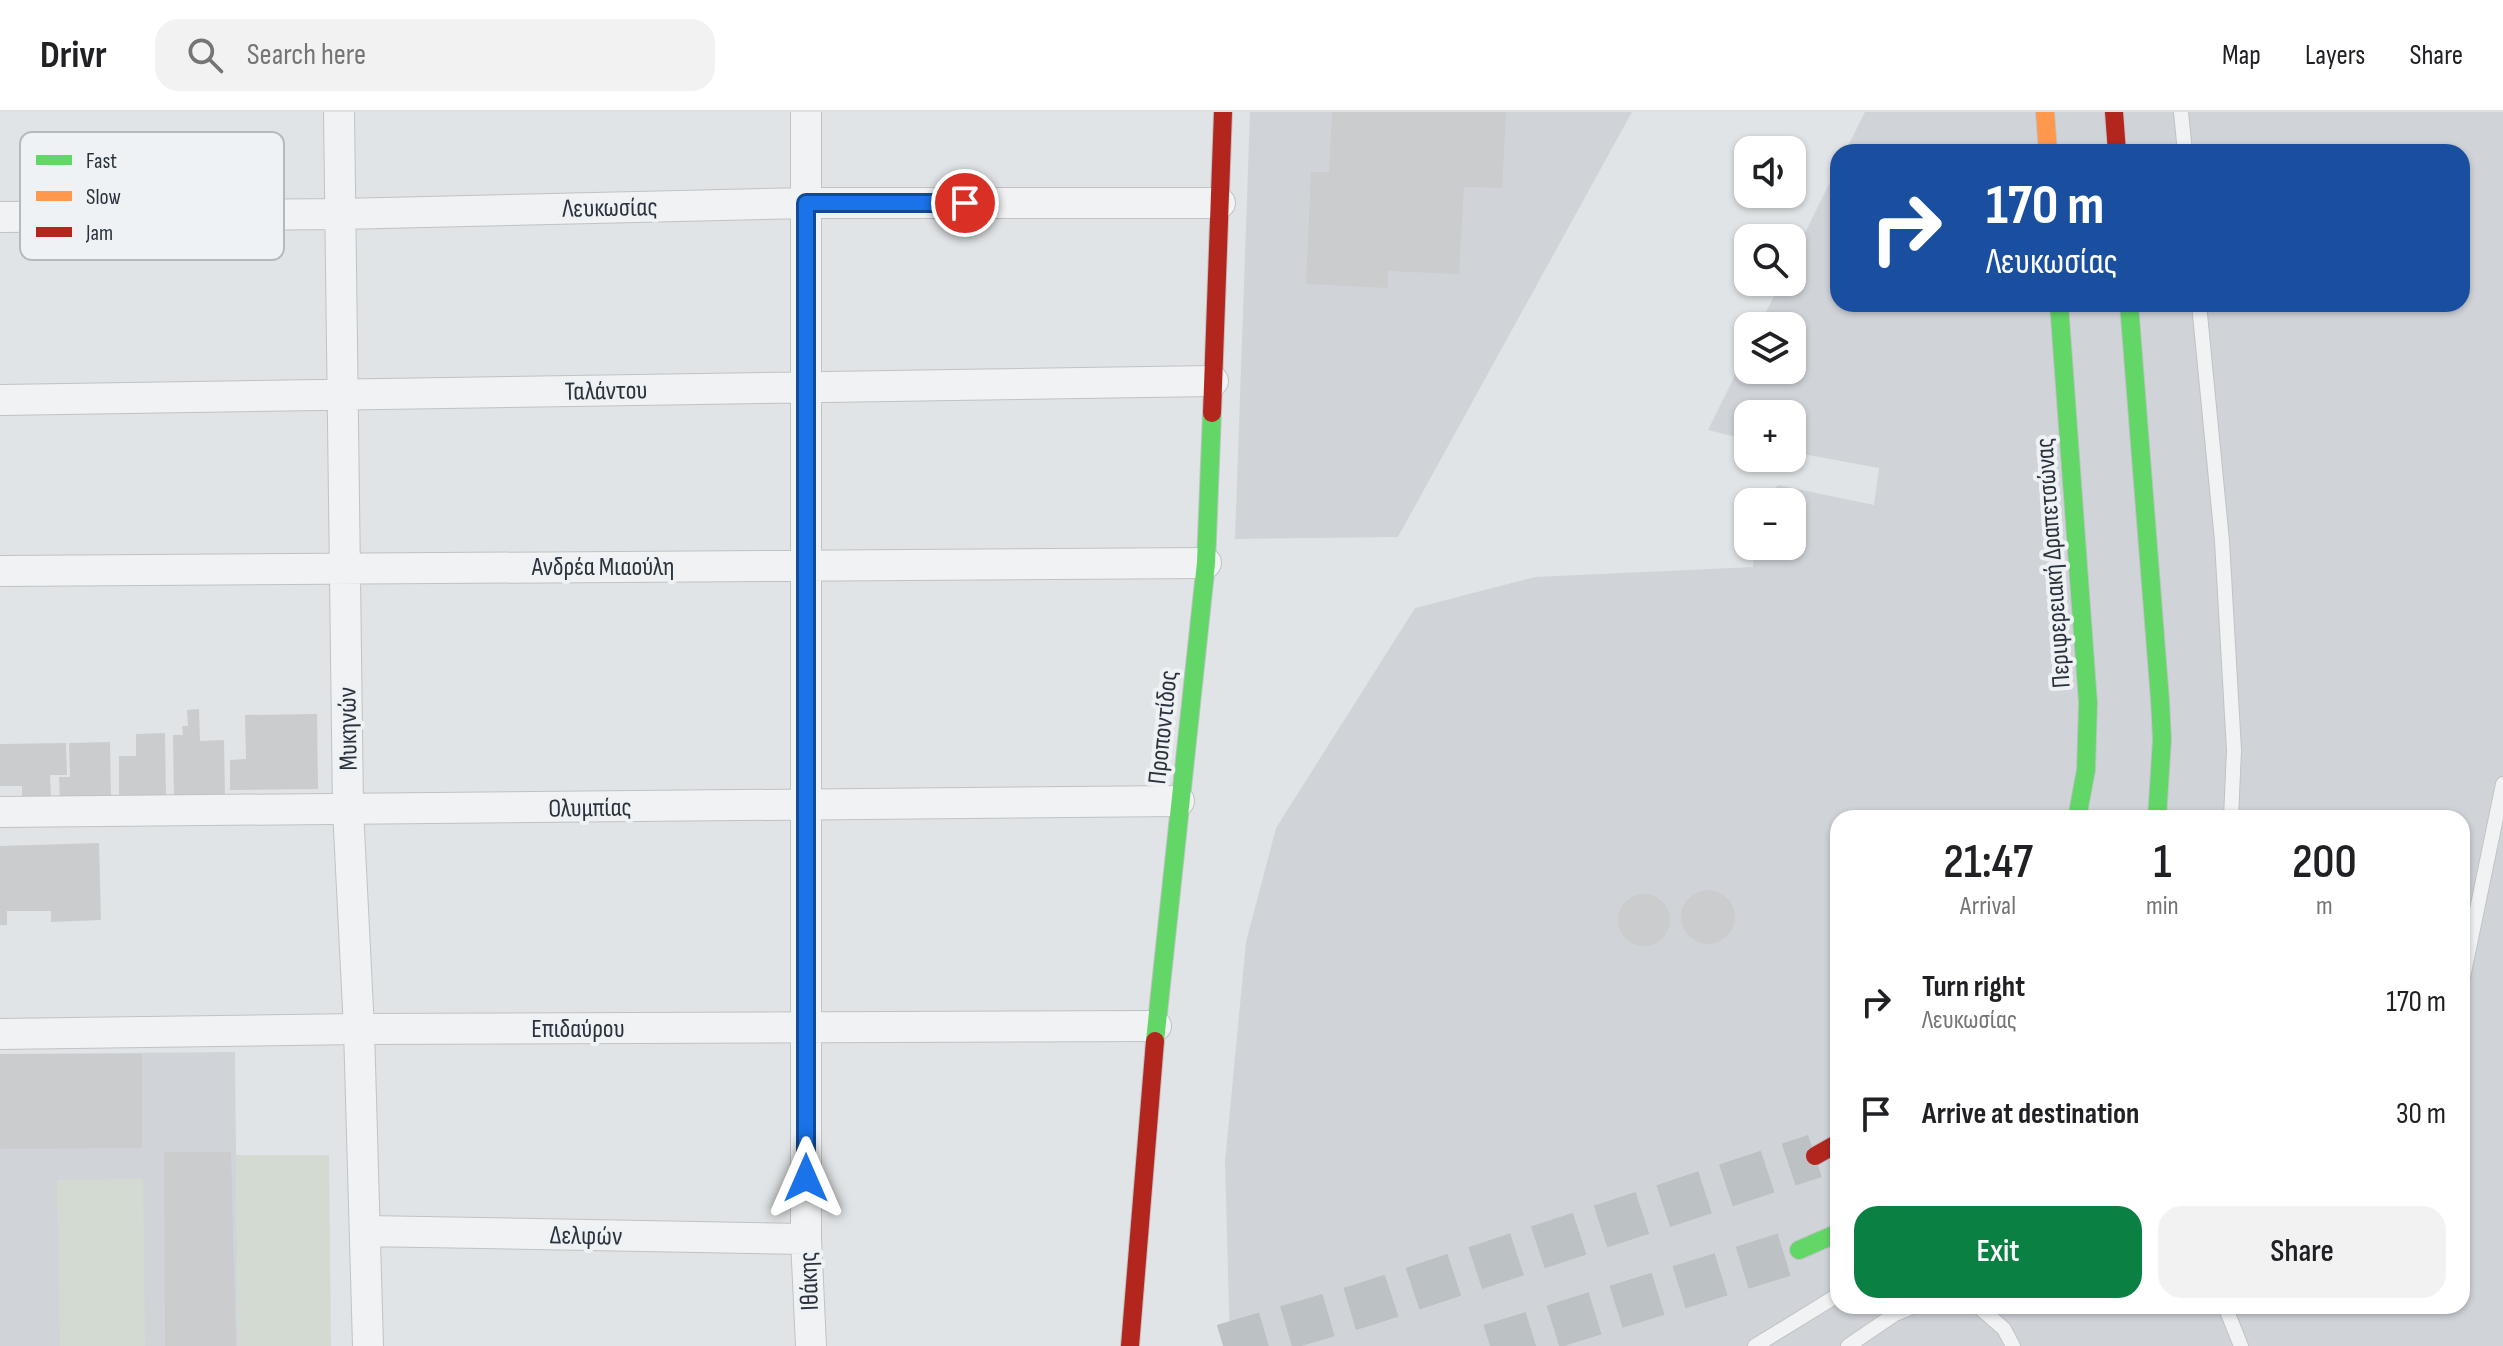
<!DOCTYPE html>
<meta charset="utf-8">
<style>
body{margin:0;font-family:"Sofia Sans Condensed",sans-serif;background:#f2f2f2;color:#202124;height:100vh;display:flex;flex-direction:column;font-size:30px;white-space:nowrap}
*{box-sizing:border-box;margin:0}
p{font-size:26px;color:#757577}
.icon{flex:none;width:44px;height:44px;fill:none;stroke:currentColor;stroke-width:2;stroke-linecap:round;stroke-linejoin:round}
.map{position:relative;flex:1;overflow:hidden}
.side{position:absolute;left:1830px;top:698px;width:640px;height:504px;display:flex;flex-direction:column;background:#fff;border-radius:24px;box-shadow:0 2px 6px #0004}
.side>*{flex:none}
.guide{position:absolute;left:1830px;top:32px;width:640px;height:168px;border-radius:24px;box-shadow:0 2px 6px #0004;background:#1a4fa0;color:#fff;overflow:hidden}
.buttons{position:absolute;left:1734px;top:24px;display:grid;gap:16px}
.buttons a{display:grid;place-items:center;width:72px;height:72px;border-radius:16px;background:#fff;box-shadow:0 2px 6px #0004;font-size:40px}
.pin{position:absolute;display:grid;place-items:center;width:68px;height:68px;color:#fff;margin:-34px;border:4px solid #fff;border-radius:50%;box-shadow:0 2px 8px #0007}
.me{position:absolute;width:88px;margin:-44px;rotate:0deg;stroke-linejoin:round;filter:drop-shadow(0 0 6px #0008)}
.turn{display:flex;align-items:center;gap:28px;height:168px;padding:0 24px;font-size:36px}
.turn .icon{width:104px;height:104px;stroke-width:2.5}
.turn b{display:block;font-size:56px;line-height:68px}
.eta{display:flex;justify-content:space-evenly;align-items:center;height:136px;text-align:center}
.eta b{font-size:48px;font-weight:600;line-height:56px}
.primary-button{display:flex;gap:16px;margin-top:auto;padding:16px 24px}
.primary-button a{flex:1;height:92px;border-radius:24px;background:#0b8043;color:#fff;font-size:32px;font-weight:600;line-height:92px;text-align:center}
.primary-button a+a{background:#f2f2f2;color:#202124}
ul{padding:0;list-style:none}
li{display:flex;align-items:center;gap:24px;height:112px;padding:0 24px}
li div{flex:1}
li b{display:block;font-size:30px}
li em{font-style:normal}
header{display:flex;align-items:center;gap:48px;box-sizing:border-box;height:112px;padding:0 40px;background:#fff;border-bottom:2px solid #e0e0e0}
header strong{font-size:38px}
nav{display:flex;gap:44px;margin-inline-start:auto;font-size:28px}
.search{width:560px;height:72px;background:#f2f2f2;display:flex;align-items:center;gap:20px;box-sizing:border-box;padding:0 28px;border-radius:24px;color:#757577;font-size:30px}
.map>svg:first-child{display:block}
.built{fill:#d0d4d9;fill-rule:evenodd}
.green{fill:#d3dad2}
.building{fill:#caccce}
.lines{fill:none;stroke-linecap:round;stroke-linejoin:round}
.primary-tunnel{stroke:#bcc1c4;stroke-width:44;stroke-dasharray:44 22;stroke-linecap:butt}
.lane-casing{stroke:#c0c2c4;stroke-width:16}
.street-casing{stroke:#c0c2c4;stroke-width:32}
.fast-casing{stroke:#c0c2c4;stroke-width:20}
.slow-casing{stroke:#c0c2c4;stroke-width:20}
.jam-casing{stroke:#c0c2c4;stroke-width:20}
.lane{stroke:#f0f2f3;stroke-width:14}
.street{stroke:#f0f2f3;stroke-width:30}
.fast{stroke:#63d668;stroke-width:18}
.slow{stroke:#ff974d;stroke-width:18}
.jam{stroke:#b3261e;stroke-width:18}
.route-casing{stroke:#114b97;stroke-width:20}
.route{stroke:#1a73e8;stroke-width:14}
.labels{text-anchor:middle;stroke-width:8;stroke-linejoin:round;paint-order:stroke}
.street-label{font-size:26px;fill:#2a333d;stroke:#eff2f5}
.key{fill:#eff2f5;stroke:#b4b9be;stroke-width:2}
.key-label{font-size:22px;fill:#2a333d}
</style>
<header>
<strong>Drivr</strong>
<div class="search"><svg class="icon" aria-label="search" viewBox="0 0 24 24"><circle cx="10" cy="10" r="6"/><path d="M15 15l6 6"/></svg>Search here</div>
<nav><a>Map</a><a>Layers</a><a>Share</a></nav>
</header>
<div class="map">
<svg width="2503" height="1234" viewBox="0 0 2503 1234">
<rect width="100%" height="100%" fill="#e1e4e6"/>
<path class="built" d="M1250 0H1632L1398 425 1235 427Z
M1865 0H2503V1234H1230L1225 1050 1246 830 1276 716 1415 496 1535 465 1753 455 1754 434H1792V390H1763L1778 373 1874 393 1879 356 1792 340V302H1748V328L1708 318 1748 237V258H1792V214H1759L1781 170H1792V147L1838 54V192H2462V40H1845ZM1838 706H2462V1194H1838Z
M235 940 238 1234H0V942Z"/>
<path class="green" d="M236 1043H329L331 1234H238Z
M143 1067 145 1234H60L57 1068Z"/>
<path class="building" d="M1332 0H1506L1502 76 1464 75 1459 162 1388 159V176L1306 172 1311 60H1329Z
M199 597 200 629 224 628 225 685 174 687 173 623H183L182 614H188L187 598Z
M317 602 318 677 230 678V648L246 647 245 603Z
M165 621 166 687 119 688V644H136V622Z
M110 630 111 689H60L59 665H70L69 631Z
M66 631 67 663H50L51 684 22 685V674H0V632Z
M99 731 101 808 51 810V799H7V813H0V734Z
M1681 805a27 27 0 1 1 54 0a27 27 0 1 1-54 0Z
M1618 808a26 26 0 1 1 52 0a26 26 0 1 1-52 0Z
M0 942H142V1036L0 1037Z
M164 1040H231L236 1234H165Z"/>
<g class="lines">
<path class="primary-tunnel" d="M1223 1234 1363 1193 1815 1044
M1490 1234 1799 1138"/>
<defs>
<path id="lane" d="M2181 0 2185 40
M2199 192 2222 429 2234 638 2231 706
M2462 870 2503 672
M1978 1194 2004 1217 2013 1234
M2225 1194 2241 1234
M1755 1234 1838 1183
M1848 1234 1895 1202 1915 1194"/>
<path id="street" d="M339 0 348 697 359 917 368 1234
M806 0V1127L811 1234
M0 105 341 102 806 91H1220
M0 288 1213 269
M0 459 1206 451
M0 700 1179 689
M0 922 359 917 1156 914
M366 1119 806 1127"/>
<path id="fast" d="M2059 192 2088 591 2086 658 2077 706
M2129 192 2160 588 2162 627 2157 706
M1155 929 1206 451 1212 301
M1799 1138 1838 1121"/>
<path id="slow" d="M2045 0 2048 40"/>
<path id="jam" d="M2114 0 2117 40
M1212 301 1223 0
M1815 1044 1838 1031
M1130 1234 1155 929"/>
</defs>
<use href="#lane" class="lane-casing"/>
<use href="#street" class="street-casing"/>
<use href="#fast" class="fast-casing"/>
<use href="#slow" class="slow-casing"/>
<use href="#jam" class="jam-casing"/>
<use href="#lane" class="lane"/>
<use href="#street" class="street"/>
<use href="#fast" class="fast"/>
<use href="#slow" class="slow"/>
<use href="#jam" class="jam"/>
</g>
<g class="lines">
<defs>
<path id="route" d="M806 1066V91H965"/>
</defs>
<use href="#route" class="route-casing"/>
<use href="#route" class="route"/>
</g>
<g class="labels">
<g class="street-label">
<text transform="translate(610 95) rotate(-1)" y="9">Λευκωσίας</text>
<text transform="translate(606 278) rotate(-1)" y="9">Ταλάντου</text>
<text transform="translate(2052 451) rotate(-94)" y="9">Περιφερειακή Δραπετσώνας</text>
<text x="603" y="463">Ανδρέα Μιαούλη</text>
<text transform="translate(1162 615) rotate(-84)" y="9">Προποντίδος</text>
<text transform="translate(347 617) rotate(-91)" y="9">Μυκηνών</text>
<text transform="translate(590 695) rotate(-1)" y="9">Ολυμπίας</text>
<text x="578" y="925">Επιδαύρου</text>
<text transform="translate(586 1123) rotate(1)" y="9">Δελφών</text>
<text transform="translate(808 1169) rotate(-92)" y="9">Ιθάκης</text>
</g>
</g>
<rect x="20" y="20" width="264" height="128" rx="12" class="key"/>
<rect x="36" y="43" width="36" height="10" fill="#63d668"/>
<rect x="36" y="79" width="36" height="10" fill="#ff974d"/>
<rect x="36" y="115" width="36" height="10" fill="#b3261e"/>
<g class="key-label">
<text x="86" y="56">Fast</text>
<text x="86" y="92">Slow</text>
<text x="86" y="128">Jam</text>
</g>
</svg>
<div class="buttons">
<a><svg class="icon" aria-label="sound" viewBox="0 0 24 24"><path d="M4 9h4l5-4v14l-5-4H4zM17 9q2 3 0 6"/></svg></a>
<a><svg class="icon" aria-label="search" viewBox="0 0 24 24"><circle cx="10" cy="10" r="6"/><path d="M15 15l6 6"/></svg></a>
<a><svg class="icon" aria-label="layers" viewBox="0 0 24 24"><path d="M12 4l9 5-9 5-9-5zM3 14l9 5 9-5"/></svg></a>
<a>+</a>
<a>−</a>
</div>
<div class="pin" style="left:965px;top:91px;background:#d93025"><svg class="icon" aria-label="arrive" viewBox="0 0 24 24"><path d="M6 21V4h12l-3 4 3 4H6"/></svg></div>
<svg class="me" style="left:806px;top:1066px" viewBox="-20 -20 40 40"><path d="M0-17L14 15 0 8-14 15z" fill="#1a73e8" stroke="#fff" stroke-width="4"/></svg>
<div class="guide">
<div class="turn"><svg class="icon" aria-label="right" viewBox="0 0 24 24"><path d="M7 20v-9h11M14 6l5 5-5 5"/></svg><div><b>170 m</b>Λευκωσίας</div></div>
</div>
<section class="side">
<div class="eta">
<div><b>21:47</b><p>Arrival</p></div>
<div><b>1</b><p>min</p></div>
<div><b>200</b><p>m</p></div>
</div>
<ul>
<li><svg class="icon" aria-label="right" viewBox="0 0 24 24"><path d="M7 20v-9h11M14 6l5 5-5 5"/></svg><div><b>Turn right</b><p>Λευκωσίας</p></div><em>170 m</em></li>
<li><svg class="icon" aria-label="arrive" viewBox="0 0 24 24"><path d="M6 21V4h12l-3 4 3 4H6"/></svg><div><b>Arrive at destination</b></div><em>30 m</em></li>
</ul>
<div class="primary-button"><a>Exit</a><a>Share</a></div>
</section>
</div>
